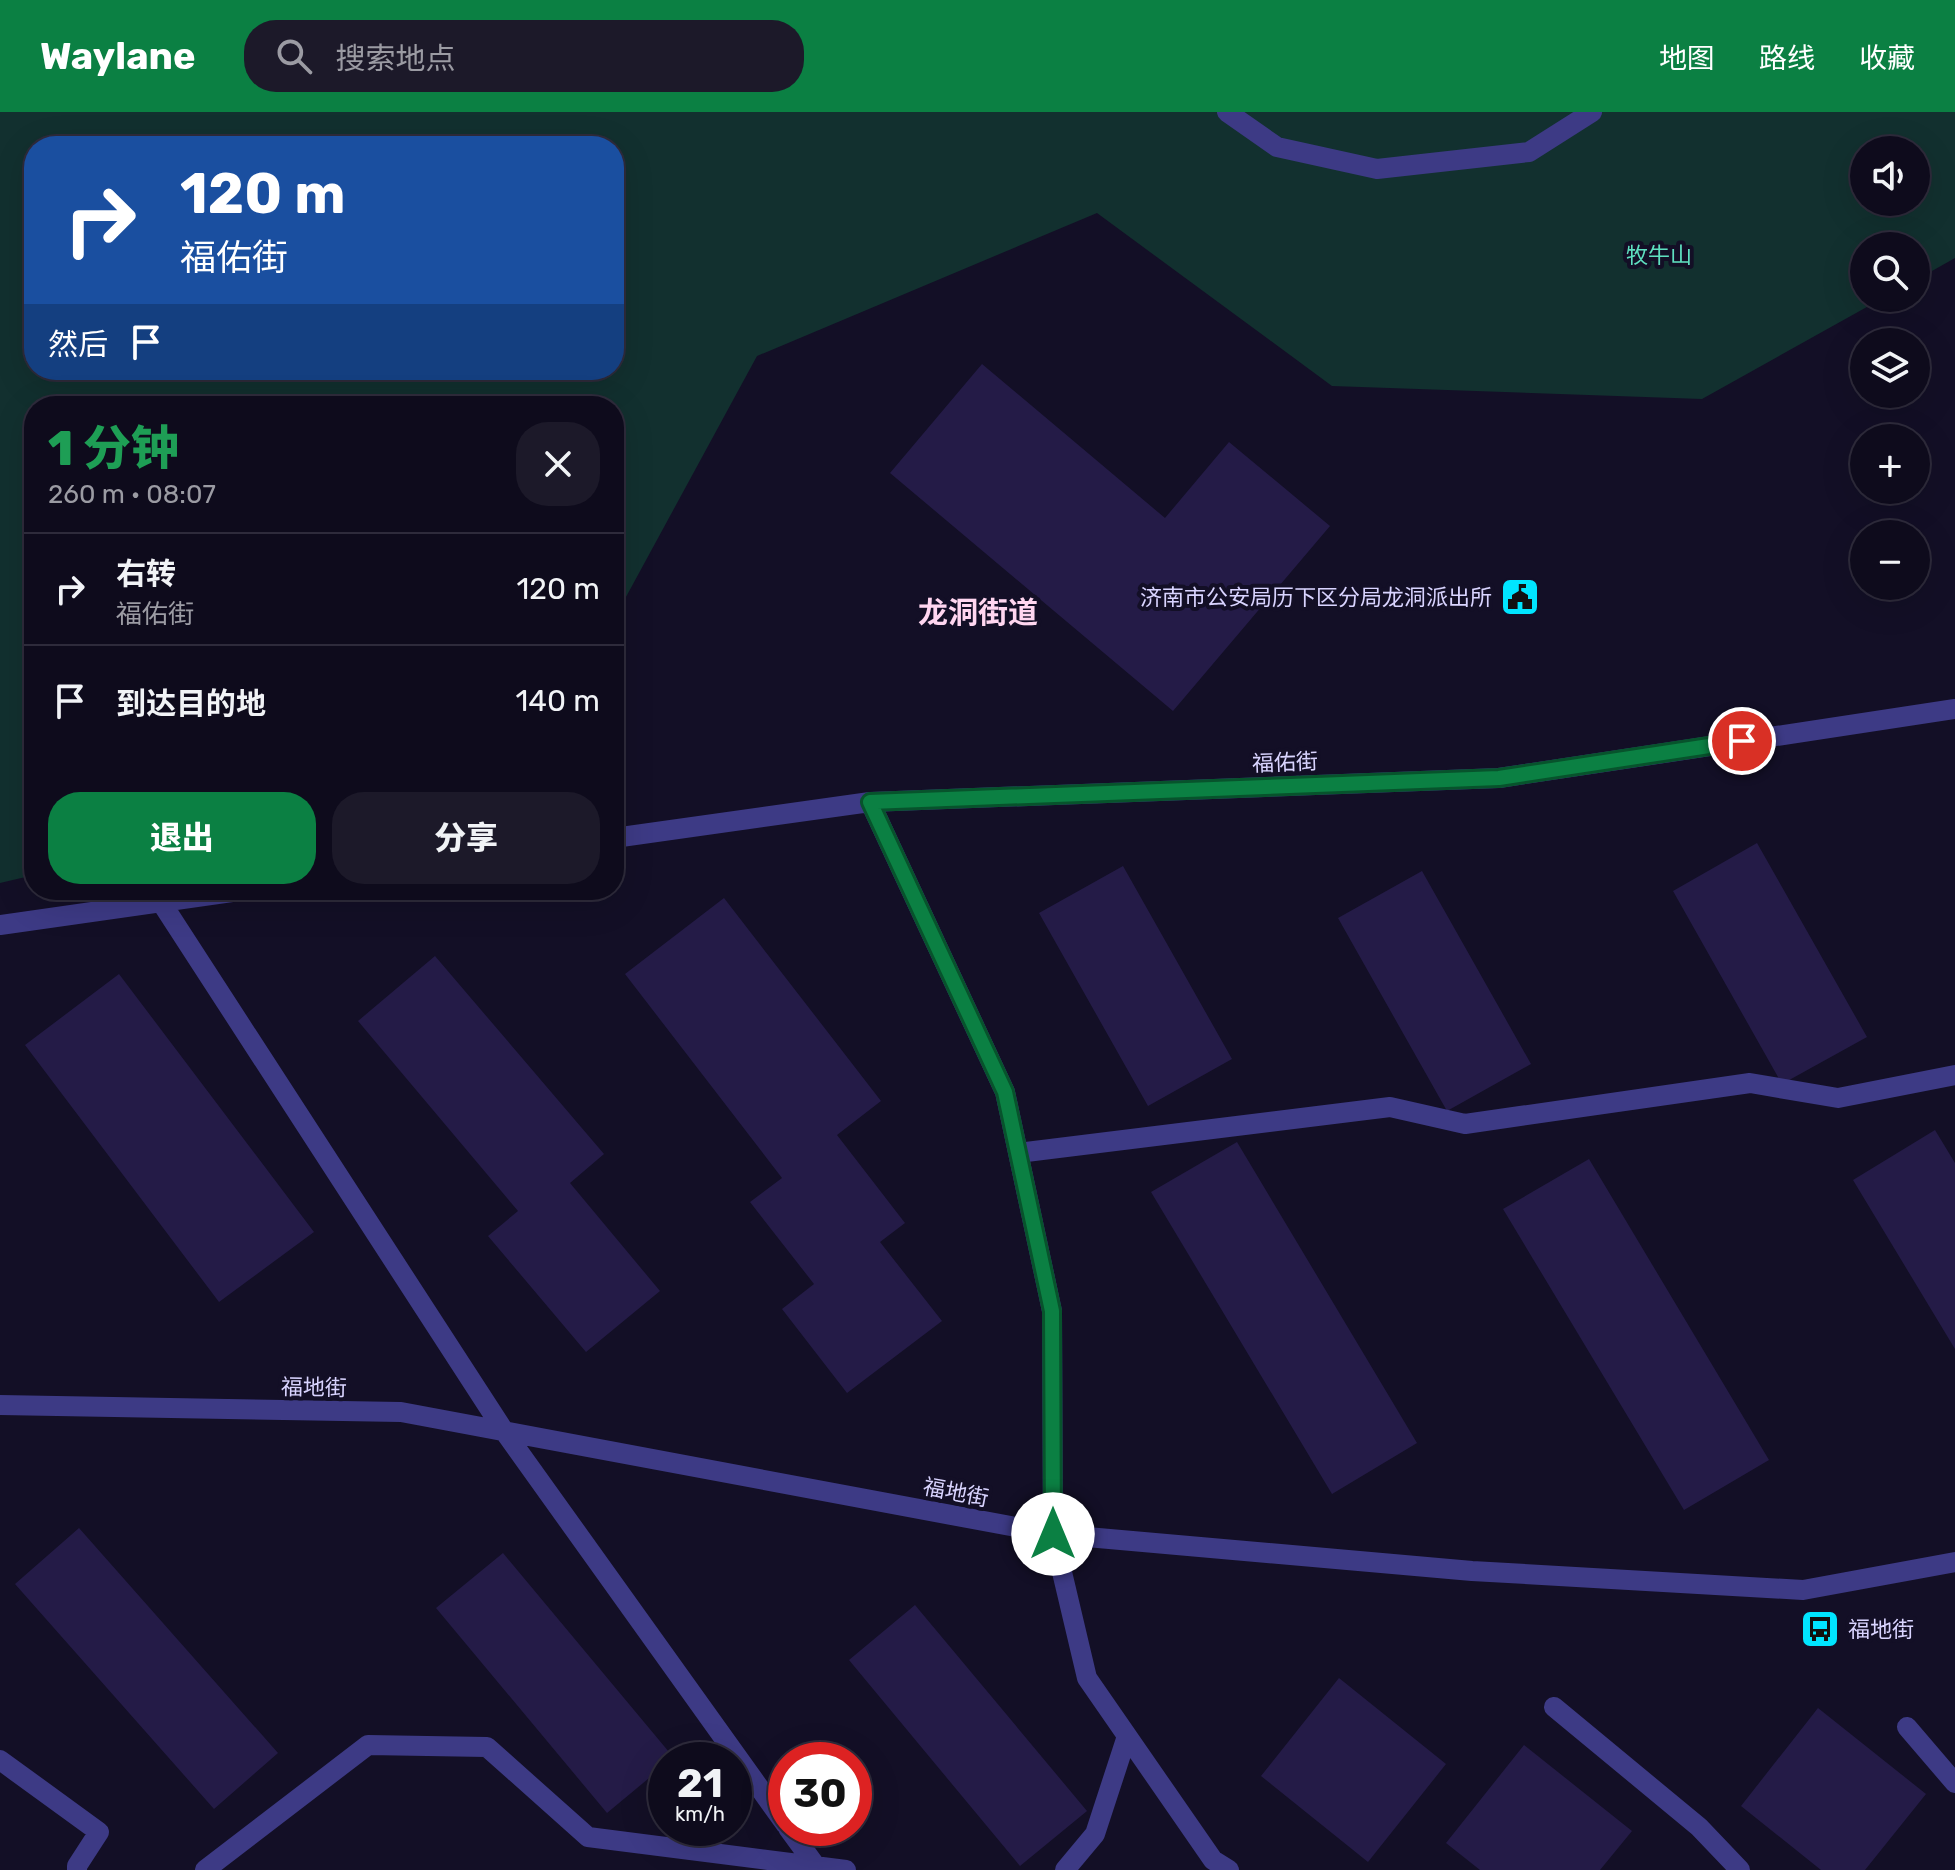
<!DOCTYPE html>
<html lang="zh">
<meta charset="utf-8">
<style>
body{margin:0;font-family:Rubik,"Noto Sans SC",sans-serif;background:#1c1929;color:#f1f3f6;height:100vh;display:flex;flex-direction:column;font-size:30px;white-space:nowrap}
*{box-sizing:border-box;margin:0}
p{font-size:26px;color:#9b9ba3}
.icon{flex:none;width:44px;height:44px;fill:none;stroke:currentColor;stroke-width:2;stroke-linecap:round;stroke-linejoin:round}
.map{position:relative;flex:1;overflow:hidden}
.drawer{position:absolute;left:24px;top:284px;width:600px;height:504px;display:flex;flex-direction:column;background:#0e0b1c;border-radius:32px;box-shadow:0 8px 32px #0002,0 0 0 2px #2e2b3b}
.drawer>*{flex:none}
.hud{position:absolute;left:24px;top:24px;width:600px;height:244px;border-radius:32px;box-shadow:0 8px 32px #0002,0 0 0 2px #2e2b3b;background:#1a4fa0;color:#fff;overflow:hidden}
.controls{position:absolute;left:1850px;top:24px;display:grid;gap:16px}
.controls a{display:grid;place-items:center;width:80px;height:80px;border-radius:50%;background:#0e0b1c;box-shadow:0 8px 32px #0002,0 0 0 2px #2e2b3b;font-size:40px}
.speed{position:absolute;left:648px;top:1630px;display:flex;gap:16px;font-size:40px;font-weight:700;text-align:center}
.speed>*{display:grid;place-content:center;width:104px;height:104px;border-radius:50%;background:#0e0b1c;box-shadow:0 8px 32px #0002,0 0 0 2px #2e2b3b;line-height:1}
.speed small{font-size:20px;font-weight:400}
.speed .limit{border:12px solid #d22;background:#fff;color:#111}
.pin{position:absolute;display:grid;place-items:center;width:68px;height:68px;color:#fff;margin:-34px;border:4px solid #fff;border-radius:50%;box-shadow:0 2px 8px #0007}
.me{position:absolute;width:88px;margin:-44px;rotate:0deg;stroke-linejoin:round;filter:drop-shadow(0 0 6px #0008)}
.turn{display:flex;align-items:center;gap:28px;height:168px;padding:0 24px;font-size:36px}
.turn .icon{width:104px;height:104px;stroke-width:2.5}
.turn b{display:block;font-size:56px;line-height:68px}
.then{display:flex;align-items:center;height:76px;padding:0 24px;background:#0003;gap:16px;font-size:30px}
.round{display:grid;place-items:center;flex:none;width:84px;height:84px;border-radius:32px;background:#1c1929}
.overview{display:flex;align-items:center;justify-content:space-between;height:136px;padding:0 24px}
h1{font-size:48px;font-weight:800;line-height:60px;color:#1e9e55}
.primary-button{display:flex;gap:16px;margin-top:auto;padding:16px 24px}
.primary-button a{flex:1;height:92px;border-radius:32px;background:#0b8043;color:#fff;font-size:32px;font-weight:800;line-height:92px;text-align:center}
.primary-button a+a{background:#1c1929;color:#f1f3f6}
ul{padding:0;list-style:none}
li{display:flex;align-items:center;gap:24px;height:112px;padding:0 24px;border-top:2px solid #2e2b3b}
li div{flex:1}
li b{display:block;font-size:30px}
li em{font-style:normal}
header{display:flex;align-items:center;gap:48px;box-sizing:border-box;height:112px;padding:0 40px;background:#0b8043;color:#fff}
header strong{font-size:38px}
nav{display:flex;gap:44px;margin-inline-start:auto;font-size:28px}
.search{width:560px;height:72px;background:#1c1929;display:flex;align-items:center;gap:20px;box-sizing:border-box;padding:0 28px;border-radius:32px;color:#9b9ba3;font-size:30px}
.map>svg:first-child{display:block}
.green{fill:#12302f;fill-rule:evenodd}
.building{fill:#241b47}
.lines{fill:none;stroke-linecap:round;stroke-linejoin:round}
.minor{stroke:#3d3a85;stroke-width:20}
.route-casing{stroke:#07532c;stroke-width:20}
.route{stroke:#0b8043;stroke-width:14}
.labels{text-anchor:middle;stroke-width:8;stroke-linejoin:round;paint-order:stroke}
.park-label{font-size:22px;fill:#5fe0c0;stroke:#130f26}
.poi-label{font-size:22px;fill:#d9d4ff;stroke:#130f26;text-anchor:end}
.street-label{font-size:22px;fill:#d9d4ff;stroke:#130f26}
.district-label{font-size:30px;font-weight:bold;fill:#ffd6f0;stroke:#130f26}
</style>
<header>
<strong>Waylane</strong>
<div class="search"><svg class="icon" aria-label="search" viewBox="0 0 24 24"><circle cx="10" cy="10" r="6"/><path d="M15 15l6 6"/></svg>搜索地点</div>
<nav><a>地图</a><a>路线</a><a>收藏</a></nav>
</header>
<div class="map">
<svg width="1955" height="1758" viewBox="0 0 1955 1758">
<rect width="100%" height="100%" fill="#130f26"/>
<path class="green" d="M0 0H1955V146L1916 168V134H1864V186H1883L1702 287 1332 274 1097 101 757 244 614 507V294H34V763L0 771ZM34 34H614V258H34ZM1864 38H1916V90H1864Z"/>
<path class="building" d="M982 252 1165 406 1229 330 1330 414 1173 599 890 361Z
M1757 731 1867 925 1782 972 1673 779Z
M1123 754 1232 947 1148 994 1039 801Z
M1422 759 1531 952 1447 999 1338 806Z
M724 786 881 989 837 1023 905 1111 880 1130 942 1209 847 1281 782 1197 814 1172 750 1090 782 1066 625 862Z
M435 844 604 1042 570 1071 660 1179 586 1240 488 1124 518 1099 358 909Z
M119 862 314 1120 219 1190 25 933Z
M1935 1018 1955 1051V1237L1853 1068Z
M1237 1030 1417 1331 1332 1382 1151 1080Z
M1589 1047 1769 1348 1684 1398 1503 1097Z
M79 1416 278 1641 214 1697 15 1472Z
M503 1441 674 1646 666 1648V1652L607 1701 436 1496Z
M915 1493 1087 1699 1020 1754 849 1548Z
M1339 1566 1446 1652 1368 1750 1261 1664Z
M1818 1596 1926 1682 1865 1758H1821L1741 1694Z
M1524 1633 1632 1719 1600 1758H1480L1446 1731Z"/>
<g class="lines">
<path class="minor" d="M1227 0 1277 35 1377 57 1529 40 1592 0
M870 690 1005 980 1052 1199 1053 1422 1087 1566 1213 1748 1229 1758
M614 726 870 690 1499 666 1955 597
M161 790 504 1319 786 1713
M0 813 246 778
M1018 1041 1390 995 1465 1012 1750 971 1838 986 1955 963
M0 1293 401 1300 1053 1422 1472 1459 1803 1478 1955 1450
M1554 1595 1699 1715 1740 1758
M1907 1615 1955 1671
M0 1648 99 1720 77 1754V1758
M788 1716 815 1753 821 1755
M205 1758 368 1633 487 1635 588 1725 846 1758
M1065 1758 1095 1722 1127 1624"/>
</g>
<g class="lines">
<defs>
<path id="route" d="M1053 1422 1052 1199 1005 980 870 690 1499 666 1742 629"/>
</defs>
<use href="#route" class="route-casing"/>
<use href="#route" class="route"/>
</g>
<defs>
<symbol id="civic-square" viewBox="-11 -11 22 22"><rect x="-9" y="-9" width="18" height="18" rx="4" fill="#00e5ff" stroke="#130f26"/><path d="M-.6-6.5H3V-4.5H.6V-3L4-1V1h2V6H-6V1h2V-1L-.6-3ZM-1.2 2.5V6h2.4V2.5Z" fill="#111"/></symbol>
<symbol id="bus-square" viewBox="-11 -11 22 22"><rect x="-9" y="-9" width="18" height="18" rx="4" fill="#00e5ff" stroke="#130f26"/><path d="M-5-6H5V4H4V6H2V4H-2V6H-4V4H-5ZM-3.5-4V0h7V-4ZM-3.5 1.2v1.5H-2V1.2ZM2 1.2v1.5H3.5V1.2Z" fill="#111"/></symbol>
</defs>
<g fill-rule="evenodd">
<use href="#civic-square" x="1498" y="463" width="44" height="44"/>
<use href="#bus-square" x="1798" y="1495" width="44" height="44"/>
</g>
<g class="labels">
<g class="park-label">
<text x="1659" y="151">牧牛山</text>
</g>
<g class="poi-label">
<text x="1492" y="493">济南市公安局历下区分局龙洞派出所</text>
<text x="1848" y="1525" text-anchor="start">福地街</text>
</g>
<g class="street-label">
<text transform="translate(1285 650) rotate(-2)" y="8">福佑街</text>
<text transform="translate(314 1275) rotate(1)" y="8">福地街</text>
<text transform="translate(956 1380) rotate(11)" y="8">福地街</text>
</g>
<g class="district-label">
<text x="978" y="511">龙洞街道</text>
</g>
</g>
</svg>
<div class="controls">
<a><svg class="icon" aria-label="sound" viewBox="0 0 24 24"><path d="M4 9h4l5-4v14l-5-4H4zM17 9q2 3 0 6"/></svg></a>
<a><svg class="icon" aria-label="search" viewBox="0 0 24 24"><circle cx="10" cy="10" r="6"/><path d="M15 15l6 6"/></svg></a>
<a><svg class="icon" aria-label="layers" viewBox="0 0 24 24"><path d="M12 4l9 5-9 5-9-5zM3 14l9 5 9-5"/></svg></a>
<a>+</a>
<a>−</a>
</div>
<div class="speed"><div>21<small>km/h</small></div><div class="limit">30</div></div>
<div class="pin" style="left:1742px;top:629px;background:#d93025"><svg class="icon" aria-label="arrive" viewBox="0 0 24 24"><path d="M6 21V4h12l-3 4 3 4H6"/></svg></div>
<svg class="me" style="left:1053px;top:1422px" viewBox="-20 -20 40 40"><circle r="19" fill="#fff"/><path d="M0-13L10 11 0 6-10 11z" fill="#0b8043"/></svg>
<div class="hud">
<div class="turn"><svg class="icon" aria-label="right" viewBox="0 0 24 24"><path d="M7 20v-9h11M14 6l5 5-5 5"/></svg><div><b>120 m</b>福佑街</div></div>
<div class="then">然后<svg class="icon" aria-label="arrive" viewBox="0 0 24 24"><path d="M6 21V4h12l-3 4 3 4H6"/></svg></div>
</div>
<section class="drawer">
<div class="overview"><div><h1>1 分钟</h1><p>260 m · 08:07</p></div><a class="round"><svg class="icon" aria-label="close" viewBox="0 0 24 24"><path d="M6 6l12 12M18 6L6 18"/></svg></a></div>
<ul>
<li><svg class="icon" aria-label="right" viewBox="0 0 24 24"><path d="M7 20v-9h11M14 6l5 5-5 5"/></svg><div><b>右转</b><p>福佑街</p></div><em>120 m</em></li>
<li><svg class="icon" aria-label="arrive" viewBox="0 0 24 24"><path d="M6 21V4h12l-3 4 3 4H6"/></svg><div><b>到达目的地</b></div><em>140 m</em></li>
</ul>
<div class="primary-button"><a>退出</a><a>分享</a></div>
</section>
</div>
